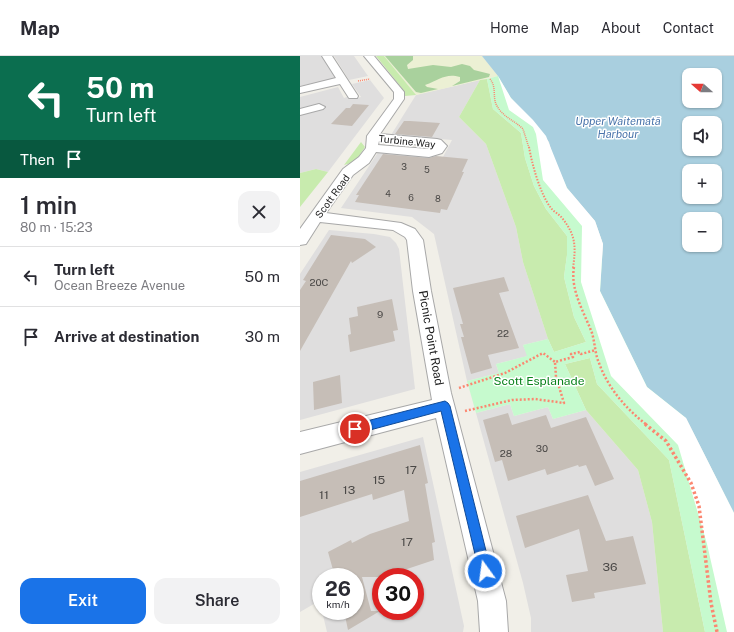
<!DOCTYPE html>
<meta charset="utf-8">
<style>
body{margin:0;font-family:"Public Sans",sans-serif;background:#f2f2f3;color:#2b2b33;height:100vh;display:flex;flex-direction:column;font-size:15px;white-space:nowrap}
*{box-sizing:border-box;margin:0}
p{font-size:13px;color:#7c7c81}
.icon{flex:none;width:22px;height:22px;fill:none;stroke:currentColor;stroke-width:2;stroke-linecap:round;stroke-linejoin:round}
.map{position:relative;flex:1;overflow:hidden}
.side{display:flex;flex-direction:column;background:#fff;width:300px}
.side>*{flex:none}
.top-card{background:#0b6e4f;color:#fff;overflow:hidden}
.needle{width:26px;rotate:291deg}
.buttons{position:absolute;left:382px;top:12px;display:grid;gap:8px}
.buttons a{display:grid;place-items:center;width:40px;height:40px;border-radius:8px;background:#fff;box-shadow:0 1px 3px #0004;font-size:20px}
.speed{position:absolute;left:12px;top:512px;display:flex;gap:8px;font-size:20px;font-weight:700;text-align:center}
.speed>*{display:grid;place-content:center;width:52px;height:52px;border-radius:50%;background:#fff;box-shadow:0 1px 3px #0004;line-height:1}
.speed small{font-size:10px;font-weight:400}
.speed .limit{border:6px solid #d22;background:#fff;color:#111}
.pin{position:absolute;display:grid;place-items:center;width:34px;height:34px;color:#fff;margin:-17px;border:2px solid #fff;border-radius:50%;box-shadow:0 1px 4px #0007}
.me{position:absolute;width:44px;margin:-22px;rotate:346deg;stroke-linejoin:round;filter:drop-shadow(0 0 3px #0008)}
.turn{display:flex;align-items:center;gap:14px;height:84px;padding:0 20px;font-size:18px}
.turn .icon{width:52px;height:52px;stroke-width:2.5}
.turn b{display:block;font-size:28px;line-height:34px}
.then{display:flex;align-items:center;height:38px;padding:0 20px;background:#0003;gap:8px;font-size:15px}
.round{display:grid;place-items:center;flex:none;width:42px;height:42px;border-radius:12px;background:#f2f2f3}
.overview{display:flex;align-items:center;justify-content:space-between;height:68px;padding:0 20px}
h1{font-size:24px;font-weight:600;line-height:30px}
.primary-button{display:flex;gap:8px;margin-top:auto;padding:8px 20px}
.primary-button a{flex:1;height:46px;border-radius:12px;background:#1a73e8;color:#fff;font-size:16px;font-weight:600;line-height:46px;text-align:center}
.primary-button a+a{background:#f2f2f3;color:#2b2b33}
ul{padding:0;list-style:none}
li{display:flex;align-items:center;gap:12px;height:60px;padding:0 20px;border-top:1px solid #e1e1e2}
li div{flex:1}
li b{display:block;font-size:15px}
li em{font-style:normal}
header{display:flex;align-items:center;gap:24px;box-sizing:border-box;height:56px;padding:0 20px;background:#fff;border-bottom:1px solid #e1e1e2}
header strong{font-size:19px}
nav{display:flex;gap:22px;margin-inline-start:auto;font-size:14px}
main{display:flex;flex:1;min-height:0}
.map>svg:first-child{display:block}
.residential{fill:#dfdede;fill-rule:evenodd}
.farmland{fill:#ecf0d4}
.grass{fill:#c8ebae}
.forest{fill:#a9d19d}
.park{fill:#c6face}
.water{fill:#a9cfdf;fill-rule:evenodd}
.pier{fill:#fff}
.building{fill:#c6beb7}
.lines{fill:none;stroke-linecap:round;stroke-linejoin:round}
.minor-casing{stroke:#a8a8a8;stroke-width:2}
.path-far3{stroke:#fb8770;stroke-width:1.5;stroke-dasharray:1 1;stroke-linecap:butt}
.path-far2{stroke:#fb8770;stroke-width:2;stroke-dasharray:1.5 1.5;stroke-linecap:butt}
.path-far1{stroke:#fb8770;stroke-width:2.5;stroke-dasharray:2 2;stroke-linecap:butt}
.path{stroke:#fb8770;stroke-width:3.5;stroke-dasharray:2.5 2.5;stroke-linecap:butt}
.minor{fill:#fff;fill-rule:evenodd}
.route{fill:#1a73e8;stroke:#114b97}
.labels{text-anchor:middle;stroke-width:3;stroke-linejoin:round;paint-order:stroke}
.far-number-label{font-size:9px;fill:#4a4846}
.far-street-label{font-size:10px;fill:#212121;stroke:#fff}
.number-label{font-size:10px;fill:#4a4846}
.far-water-label{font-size:11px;font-style:italic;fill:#4974ab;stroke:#fff}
.street-label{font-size:12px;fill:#212121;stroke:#fff}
.park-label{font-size:12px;fill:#0b831d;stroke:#fff}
.near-number-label{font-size:12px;fill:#4a4846}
</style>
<header>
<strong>Map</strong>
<nav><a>Home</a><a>Map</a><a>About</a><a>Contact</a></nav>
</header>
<main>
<section class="side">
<div class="top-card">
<div class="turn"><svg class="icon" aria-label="left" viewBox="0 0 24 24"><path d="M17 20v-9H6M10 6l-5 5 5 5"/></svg><div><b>50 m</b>Turn left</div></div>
<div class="then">Then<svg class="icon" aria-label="arrive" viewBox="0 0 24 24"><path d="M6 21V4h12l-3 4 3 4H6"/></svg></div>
</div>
<div class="overview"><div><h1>1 min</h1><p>80 m · 15:23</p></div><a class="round"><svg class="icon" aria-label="close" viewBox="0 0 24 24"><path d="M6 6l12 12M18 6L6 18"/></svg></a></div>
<ul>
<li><svg class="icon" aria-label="left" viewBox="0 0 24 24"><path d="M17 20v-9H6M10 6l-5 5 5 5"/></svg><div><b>Turn left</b><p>Ocean Breeze Avenue</p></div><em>50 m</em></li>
<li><svg class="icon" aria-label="arrive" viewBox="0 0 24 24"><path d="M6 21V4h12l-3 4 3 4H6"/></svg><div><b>Arrive at destination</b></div><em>30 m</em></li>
</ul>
<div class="primary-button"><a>Exit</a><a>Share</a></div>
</section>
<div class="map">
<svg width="434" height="576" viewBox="0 0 434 576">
<rect width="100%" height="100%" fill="#f1efe8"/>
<path class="residential" d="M0 0H23L37 22 0 30Z
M34 0H54L68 20 49 24Z
M70 24 84 42 28 116 16 113 0 117V58L24 52 22 48 0 53V41L38 31 44 42 50 40 51 43 61 41 52 28Z
M180 24 159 61 186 88 216 171 223 206 248 283 223 289 228 300 196 308 199 317 167 325 134 178 112 161 41 152 79 95 143 101 152 84 91 79 116 39Z
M29 174 74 178 90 181 96 187 99 193 115 333 0 364V218Z
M210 348 214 360 248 351 253 363 286 354 338 414 352 466 363 576H231V562L223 527 176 357Z
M123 381 164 570 163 576H27L22 555H55V521H21V551L19 545 0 556V416ZM81 521H115V555H81Z"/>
<path class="farmland" d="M84 0H182L198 20 116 39Z"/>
<path class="grass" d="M76 0H84L116 39 105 40 101 31Z
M187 23 193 53 221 77 225 102 234 130 246 153 267 180V199L264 221 274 261 286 286 254 296 248 283 223 206 216 171 186 88 159 61 180 24Z
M61 86 65 91 55 106 44 109Z
M16 113 28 116 0 151V117Z
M290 302 297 328 369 404 405 576H363L352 466 338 414 286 354 265 308Z"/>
<path class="forest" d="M85 0H113V4L107 9 108 13 133 9 151 11 162 8 170 10 174 14 190 18 189 21 152 30 160 25V21C145 17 140 24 125 29L127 31 138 33 121 37 116 36Z"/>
<path class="park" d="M198 20 233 64 434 457V576H405L369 404 297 328 290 302 265 308 286 354 253 363 248 351 214 360 210 348 176 357 167 325 199 317 196 308 227 300 223 289 248 283 254 296 286 286 274 261 264 221 267 199V180L246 153 234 130 225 102 221 77 193 53 187 23Z"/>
<path class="water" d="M182 0H434V457L386 362 347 331 300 235 303 188 295 165 267 132 252 98 249 86 211 42 198 20ZM389 19H415V45H389ZM389 67H415V93H389ZM389 115H415V141H389ZM389 163H415V189H389Z"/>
<path class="pier" d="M198 20 211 42 233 64 246 80 267 132 295 165 303 188 300 235 347 331 386 362 434 457V576H427L407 488 378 389 311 320 281 226 282 170 243 124 236 78 233 71 209 54Z"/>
<path class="building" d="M53 48 69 49 52 70 31 68 46 52H50Z
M104 65H110L140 67 132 81 95 78Z
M83 98 129 102 136 100 168 103 162 116H164L147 154 141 153 140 157 55 146 59 139H56Z
M31 179 65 183 76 191 52 207 51 205 0 295V234L6 225 3 224Z
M204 221 209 235 199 237 219 292 188 299 192 312 171 318 161 281H164L160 268H163L153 232Z
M92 243 98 274 93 275 95 285 50 296 48 279 51 278 49 262 58 260 57 251Z
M40 319 42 347 14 354 13 326Z
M208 357 212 369 246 359 251 372 286 361 314 423 295 430 286 409 279 411 278 409 247 419 245 413 208 425 202 404 195 406 183 364Z
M120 389 128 427 125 428 135 486 132 487 134 504 83 521H62L71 555H80L48 574 44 555H55V521H35L28 496 51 484 52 487 70 478 109 465 104 434 73 444 72 438 0 461V425Z
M288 439 306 485 333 480 346 528 294 537 295 542 272 546 266 519 288 515 279 473 225 492 216 460Z"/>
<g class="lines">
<defs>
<path id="minor" d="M22 0H32L58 40 57 42H49L40 28 0 37V31L36 22Z
M64 0H74L104 36V43L80 78 137 83 141 84 147 90 142 97 129 101 76 96 69 107 53 119 26 157 101 167 115 173 123 184 131 235 151 337 206 545 208 576H180L178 545 136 362 0 398V376L132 344 113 235 107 184 105 181 93 174 20 166 6 188 0 189V173L43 113 59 101 66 92 67 80 94 43V36ZM79 85 134 90V91L128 93 78 89Z
M19 48 25 51 23 53 0 59V53Z"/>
</defs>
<use href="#minor" class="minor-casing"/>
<path class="path-far3" d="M190 23C197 31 192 42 197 50 204 62 214 64 223 73L229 92
M58 25 70 23"/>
<path class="path-far2" d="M229 91C232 108 240 138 251 152 254 156 259 158 262 162 276 179 276 191 273 212"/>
<path class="path-far1" d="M274 211C270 234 284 256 292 277 295 287 295 298 299 307 308 332 326 353 347 369
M159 332 205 317 243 297 255 306
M165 355 212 344 235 343 264 347 256 321 255 306 273 301 271 298 280 296 281 298 296 294"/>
<path class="path" d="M345 368 366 385 391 427 399 450 411 547 417 576"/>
<use href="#minor" class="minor"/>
</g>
<path class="route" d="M145 345 148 347 150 350 191 515 189 519 185 521 181 519 179 515 141 355 55 378 52 376 50 373 52 369 55 368Z"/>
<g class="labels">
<g class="far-number-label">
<text x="104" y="114">3</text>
<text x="127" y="117">5</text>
<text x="88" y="141">4</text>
<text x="111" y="145">6</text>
<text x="138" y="146">8</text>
</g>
<g class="far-street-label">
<text transform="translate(107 85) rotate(6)" y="4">Turbine Way</text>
<text transform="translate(32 140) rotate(-54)" y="4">Scott Road</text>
</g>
<g class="number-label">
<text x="19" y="230">20C</text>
<text x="80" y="262">9</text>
<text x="203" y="281">22</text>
<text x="242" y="396">30</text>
<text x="206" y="401">28</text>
</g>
<g class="far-water-label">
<text x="318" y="69">Upper Waitematā<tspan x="318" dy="13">Harbour</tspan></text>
</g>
<g class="street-label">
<text transform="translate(131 282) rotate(80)" y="4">Picnic Point Road</text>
</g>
<g class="park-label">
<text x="239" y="329">Scott Esplanade</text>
</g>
<g class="near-number-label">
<text x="111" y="418">17</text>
<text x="79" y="428">15</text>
<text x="49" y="438">13</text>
<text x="24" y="443">11</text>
<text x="107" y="490">17</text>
<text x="310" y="515">36</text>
</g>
</g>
</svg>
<div class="buttons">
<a><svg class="needle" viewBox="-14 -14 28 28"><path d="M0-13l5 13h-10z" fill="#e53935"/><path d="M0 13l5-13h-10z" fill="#7c7c81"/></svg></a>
<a><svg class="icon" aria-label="sound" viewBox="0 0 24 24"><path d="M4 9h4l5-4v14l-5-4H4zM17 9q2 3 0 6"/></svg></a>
<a>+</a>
<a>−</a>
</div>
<div class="speed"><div>26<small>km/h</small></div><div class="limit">30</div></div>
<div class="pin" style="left:55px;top:373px;background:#d93025"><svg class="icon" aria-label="arrive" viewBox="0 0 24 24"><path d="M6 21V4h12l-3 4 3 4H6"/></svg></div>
<svg class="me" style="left:185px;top:515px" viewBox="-20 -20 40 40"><circle r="17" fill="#1a73e8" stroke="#fff" stroke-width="3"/><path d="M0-11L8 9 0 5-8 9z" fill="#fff"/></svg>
</div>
</main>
